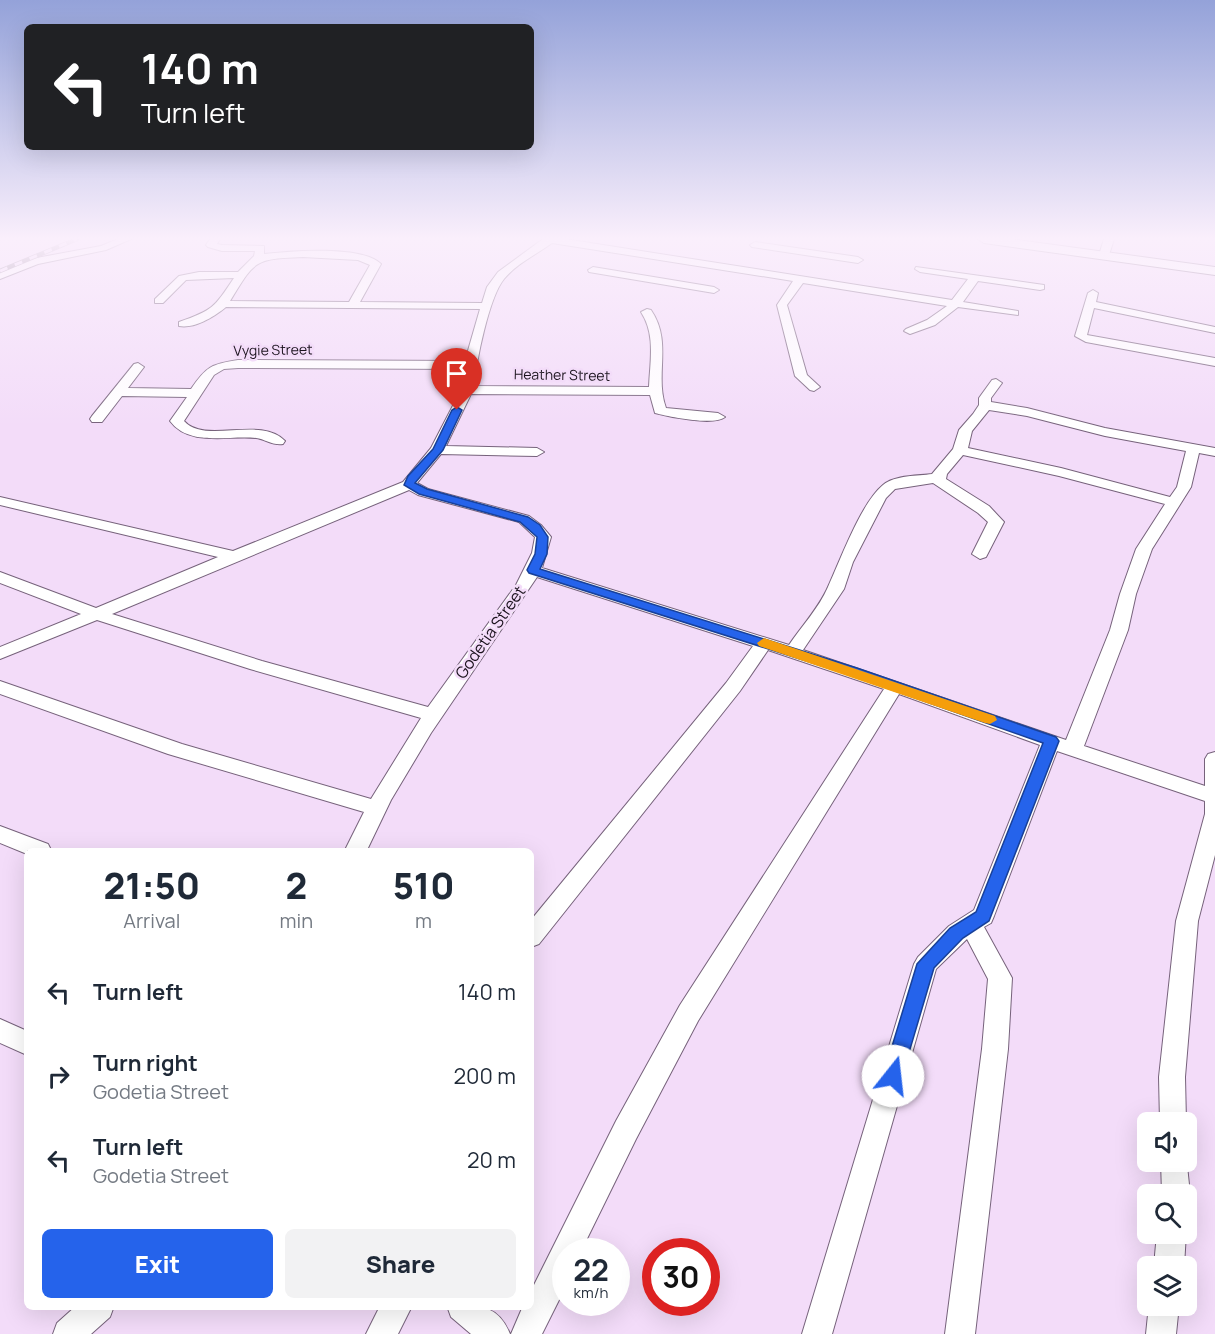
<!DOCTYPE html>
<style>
body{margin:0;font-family:Manrope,sans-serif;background:#f2f2f3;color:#1f2937;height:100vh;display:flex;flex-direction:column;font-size:22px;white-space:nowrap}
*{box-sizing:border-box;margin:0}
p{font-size:20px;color:#747a83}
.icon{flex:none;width:33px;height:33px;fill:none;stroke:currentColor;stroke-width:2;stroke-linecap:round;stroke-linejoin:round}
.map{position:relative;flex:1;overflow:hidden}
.side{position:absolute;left:24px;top:848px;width:510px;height:462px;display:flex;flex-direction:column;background:#fff;border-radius:9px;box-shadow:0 6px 24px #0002}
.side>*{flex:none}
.top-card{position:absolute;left:24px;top:24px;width:510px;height:126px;border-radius:9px;box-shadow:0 6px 24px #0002;background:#202124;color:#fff;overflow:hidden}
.buttons{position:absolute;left:1137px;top:1112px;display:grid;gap:12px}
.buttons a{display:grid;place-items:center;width:60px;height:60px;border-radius:9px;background:#fff;box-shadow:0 6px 24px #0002;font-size:30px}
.speed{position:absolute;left:552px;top:1238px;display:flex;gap:12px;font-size:30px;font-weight:700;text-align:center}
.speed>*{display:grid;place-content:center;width:78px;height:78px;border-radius:50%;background:#fff;box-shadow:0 6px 24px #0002;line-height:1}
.speed small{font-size:15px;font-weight:400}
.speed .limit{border:9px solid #d22;background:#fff;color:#111}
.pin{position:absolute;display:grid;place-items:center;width:51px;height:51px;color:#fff;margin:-62px -26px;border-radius:50% 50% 50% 0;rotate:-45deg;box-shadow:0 0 6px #0007}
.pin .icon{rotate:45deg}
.me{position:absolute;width:66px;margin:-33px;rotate:16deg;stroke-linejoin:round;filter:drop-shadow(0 0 4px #0008)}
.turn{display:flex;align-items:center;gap:21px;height:126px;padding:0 18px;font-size:27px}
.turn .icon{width:78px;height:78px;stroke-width:2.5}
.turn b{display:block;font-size:42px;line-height:51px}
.eta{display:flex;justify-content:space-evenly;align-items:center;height:102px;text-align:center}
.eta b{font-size:36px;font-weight:800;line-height:42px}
.primary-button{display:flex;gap:12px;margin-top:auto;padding:12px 18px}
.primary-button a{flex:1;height:69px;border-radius:9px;background:#2563eb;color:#fff;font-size:24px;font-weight:800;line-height:69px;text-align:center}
.primary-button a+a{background:#f2f2f3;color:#1f2937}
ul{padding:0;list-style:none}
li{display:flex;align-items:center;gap:18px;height:84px;padding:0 18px}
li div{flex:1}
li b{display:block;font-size:22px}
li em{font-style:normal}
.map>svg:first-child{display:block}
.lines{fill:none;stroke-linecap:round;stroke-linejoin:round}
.street-casing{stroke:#76627b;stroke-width:2}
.secondary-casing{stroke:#76627b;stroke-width:2}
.street{fill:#fff;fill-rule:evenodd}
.secondary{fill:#fff;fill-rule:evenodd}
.rail-casing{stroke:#7f7083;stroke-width:4.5}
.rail{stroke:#f3dcf9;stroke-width:3;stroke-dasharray:8;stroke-linecap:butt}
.route{fill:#2563eb;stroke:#184099;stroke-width:1.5}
.slow{fill:#f59e0b}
.labels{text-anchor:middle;stroke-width:5;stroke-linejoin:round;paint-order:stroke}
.far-street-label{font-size:14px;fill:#1b131d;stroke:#f3dcf9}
.street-label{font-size:16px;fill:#1b131d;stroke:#f3dcf9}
</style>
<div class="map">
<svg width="1215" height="1334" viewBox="0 0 1215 1334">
<rect width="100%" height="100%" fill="#f3dcf9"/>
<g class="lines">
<defs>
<path id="street" d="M118 239H131L106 250 38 264 0 279V272L31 259 101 246Z
M210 239H220L217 244 222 245 264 246V254C290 251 362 245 381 264L360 302 482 303 487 287 498 272 543 239H565L952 300 968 279 920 272 915 269 916 267 1044 285V289L1040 290 978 281 963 302 1018 311V315L958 307 935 325 910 334 904 331 906 329 927 320 947 306 803 283 787 305 807 375 820 387 814 391 810 390 795 376 777 305 793 281 552 243C537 254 516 264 504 279 489 297 476 362 474 386L649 387C650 361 656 335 641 312L647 309 651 310C673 342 654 375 666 408L718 413 725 417C714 426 670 417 655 413L650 395 471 394 446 446 537 448 544 452 537 456 441 454 417 483 428 489 529 516 541 525 551 537 542 568 789 645C801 627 819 608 828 587 840 561 861 503 883 485 895 475 918 476 932 474L953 449 959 430 973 414 979 405V398L992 380 996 379 1002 383 991 398V402L1027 408 1105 428 1215 448V456L1199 453 1191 487 1152 549 1136 594 1128 630 1084 746 1205 786V759L1208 754 1215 752V855L1198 921 1185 1077 1186 1122H1160L1159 1077 1176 921 1205 814V801L1057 751 994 916 991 923 984 927 1012 978 1008 1049 975 1334H945L982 1049 988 979 967 939 936 969 832 1334H802L914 964 918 957 949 926 974 910 1040 745 899 694 698 1021 636 1139 581 1251H566V1286L542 1334H511L523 1306H531V1291L616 1121 680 1005 884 689 768 650 740 691 539 944 531 947V920L726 683 753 646 537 577 431 733 391 800 367 850H345L364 812 168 754 0 694V681L182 744 371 799 421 718 250 669 97 620 0 659V647L81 614 0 583V572L96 608 218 557 0 505V497L233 551 403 482 431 448 461 390 463 369 238 368 224 369 214 375 184 421C205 445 261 415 285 441L283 444C273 446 265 439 256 438 228 435 189 447 170 421L187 397 122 396 102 422H92L90 419 92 416 134 364 138 363 144 367 128 388 191 389C206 367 211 364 238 360L465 361 480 309 226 307C214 317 194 329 179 326V322C213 310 214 308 234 278L186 280 163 303H155V299L179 276 199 272H238L254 256 255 251H222L208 247 206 245ZM303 257 358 260 370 265 349 302 230 301C255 260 254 259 303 257ZM989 410 1027 416 1105 436 1186 451 1177 487 1170 497 1061 468 968 448 972 431ZM963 455 1059 476 1165 504 1136 549 1120 594 1110 630 1066 740 803 650 844 589 853 562 886 498 895 489 933 483 978 513 988 522 972 554 980 559 986 557 1004 522 989 506 946 479 947 474ZM409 490 418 495 519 522 535 537 532 553 516 585 428 707 262 661 112 614Z
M1104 239H1114L1109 255 1104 258 1099 255Z
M755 242 858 257 863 260 858 263 752 247 750 245Z
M593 267 714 287 719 290 714 293 589 272 588 270Z
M1093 290 1098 293 1096 302 1215 327V333L1094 308 1087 335 1215 358V366L1086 342 1075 336 1088 293Z
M0 826 48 844 51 850H27V854L0 843Z
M0 1019 27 1031V1055L0 1043Z
M1186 1156 1190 1194 1186 1203V1194H1162L1161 1161H1186Z
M1157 1233H1186L1184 1266H1154Z
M1149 1305H1179L1176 1334H1146Z
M76 1306H114L110 1317 91 1334H53L57 1323Z
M380 1306H412L398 1334H366Z
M447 1306C476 1306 497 1302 510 1334H471L451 1317Z"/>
<path id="secondary" d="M978 239H1011L1215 267V275L984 243Z"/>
</defs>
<use href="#street" class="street-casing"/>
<use href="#secondary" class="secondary-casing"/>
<use href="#street" class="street"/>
<use href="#secondary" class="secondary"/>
<defs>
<path id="rail" d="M0 271 77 239"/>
</defs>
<use href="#rail" class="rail-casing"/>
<use href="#rail" class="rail"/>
</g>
<linearGradient id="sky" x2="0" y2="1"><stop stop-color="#94a2d9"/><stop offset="0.56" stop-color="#faeffc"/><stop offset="1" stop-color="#faeffc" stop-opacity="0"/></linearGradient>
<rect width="1215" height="426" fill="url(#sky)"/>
<path class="route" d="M457 407 462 410 443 450 415 483 427 489 528 517 540 525 548 537 547 554 540 569 857 668 1056 737 1059 741 989 921 963 938 934 968 900 1083 893 1085 886 1083 883 1076 917 964 950 928 976 912 1043 743 847 674 529 573 527 570 535 554 537 537 520 522 419 494 404 485 408 476 433 449 452 410Z"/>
<path class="slow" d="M764 638 995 716 997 720 990 724 985 723 759 646 757 643Z"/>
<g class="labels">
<g class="far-street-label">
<text transform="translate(273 350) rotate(-1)" y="5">Vygie Street</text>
<text transform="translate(562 375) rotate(1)" y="5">Heather Street</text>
</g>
<g class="street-label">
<text transform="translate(490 632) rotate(-55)" y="6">Godetia Street</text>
</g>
</g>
</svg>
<div class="buttons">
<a><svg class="icon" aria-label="sound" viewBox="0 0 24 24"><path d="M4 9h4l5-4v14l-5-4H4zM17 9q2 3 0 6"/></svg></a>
<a><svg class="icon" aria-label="search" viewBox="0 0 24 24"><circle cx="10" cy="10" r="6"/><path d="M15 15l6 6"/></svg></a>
<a><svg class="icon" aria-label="layers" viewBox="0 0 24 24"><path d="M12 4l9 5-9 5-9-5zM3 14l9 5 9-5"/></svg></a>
</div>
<div class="speed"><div>22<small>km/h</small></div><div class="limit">30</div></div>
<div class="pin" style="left:457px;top:410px;background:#d93025"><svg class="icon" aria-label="arrive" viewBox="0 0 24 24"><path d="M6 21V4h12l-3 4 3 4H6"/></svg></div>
<svg class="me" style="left:893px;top:1076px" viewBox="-20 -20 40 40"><circle r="19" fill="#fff"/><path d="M0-13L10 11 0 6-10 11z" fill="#2563eb"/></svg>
<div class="top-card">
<div class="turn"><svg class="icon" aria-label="left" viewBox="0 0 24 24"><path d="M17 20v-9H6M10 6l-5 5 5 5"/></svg><div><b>140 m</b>Turn left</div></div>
</div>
<section class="side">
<div class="eta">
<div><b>21:50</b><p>Arrival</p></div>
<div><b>2</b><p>min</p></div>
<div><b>510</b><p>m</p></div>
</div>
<ul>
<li><svg class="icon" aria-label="left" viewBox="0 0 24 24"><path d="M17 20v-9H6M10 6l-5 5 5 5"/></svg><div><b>Turn left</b></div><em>140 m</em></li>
<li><svg class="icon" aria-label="right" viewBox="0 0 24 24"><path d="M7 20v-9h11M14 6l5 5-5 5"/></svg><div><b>Turn right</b><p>Godetia Street</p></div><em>200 m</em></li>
<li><svg class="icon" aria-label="left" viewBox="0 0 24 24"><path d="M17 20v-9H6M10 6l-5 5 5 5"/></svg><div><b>Turn left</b><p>Godetia Street</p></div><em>20 m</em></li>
</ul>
<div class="primary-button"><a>Exit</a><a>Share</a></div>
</section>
</div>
